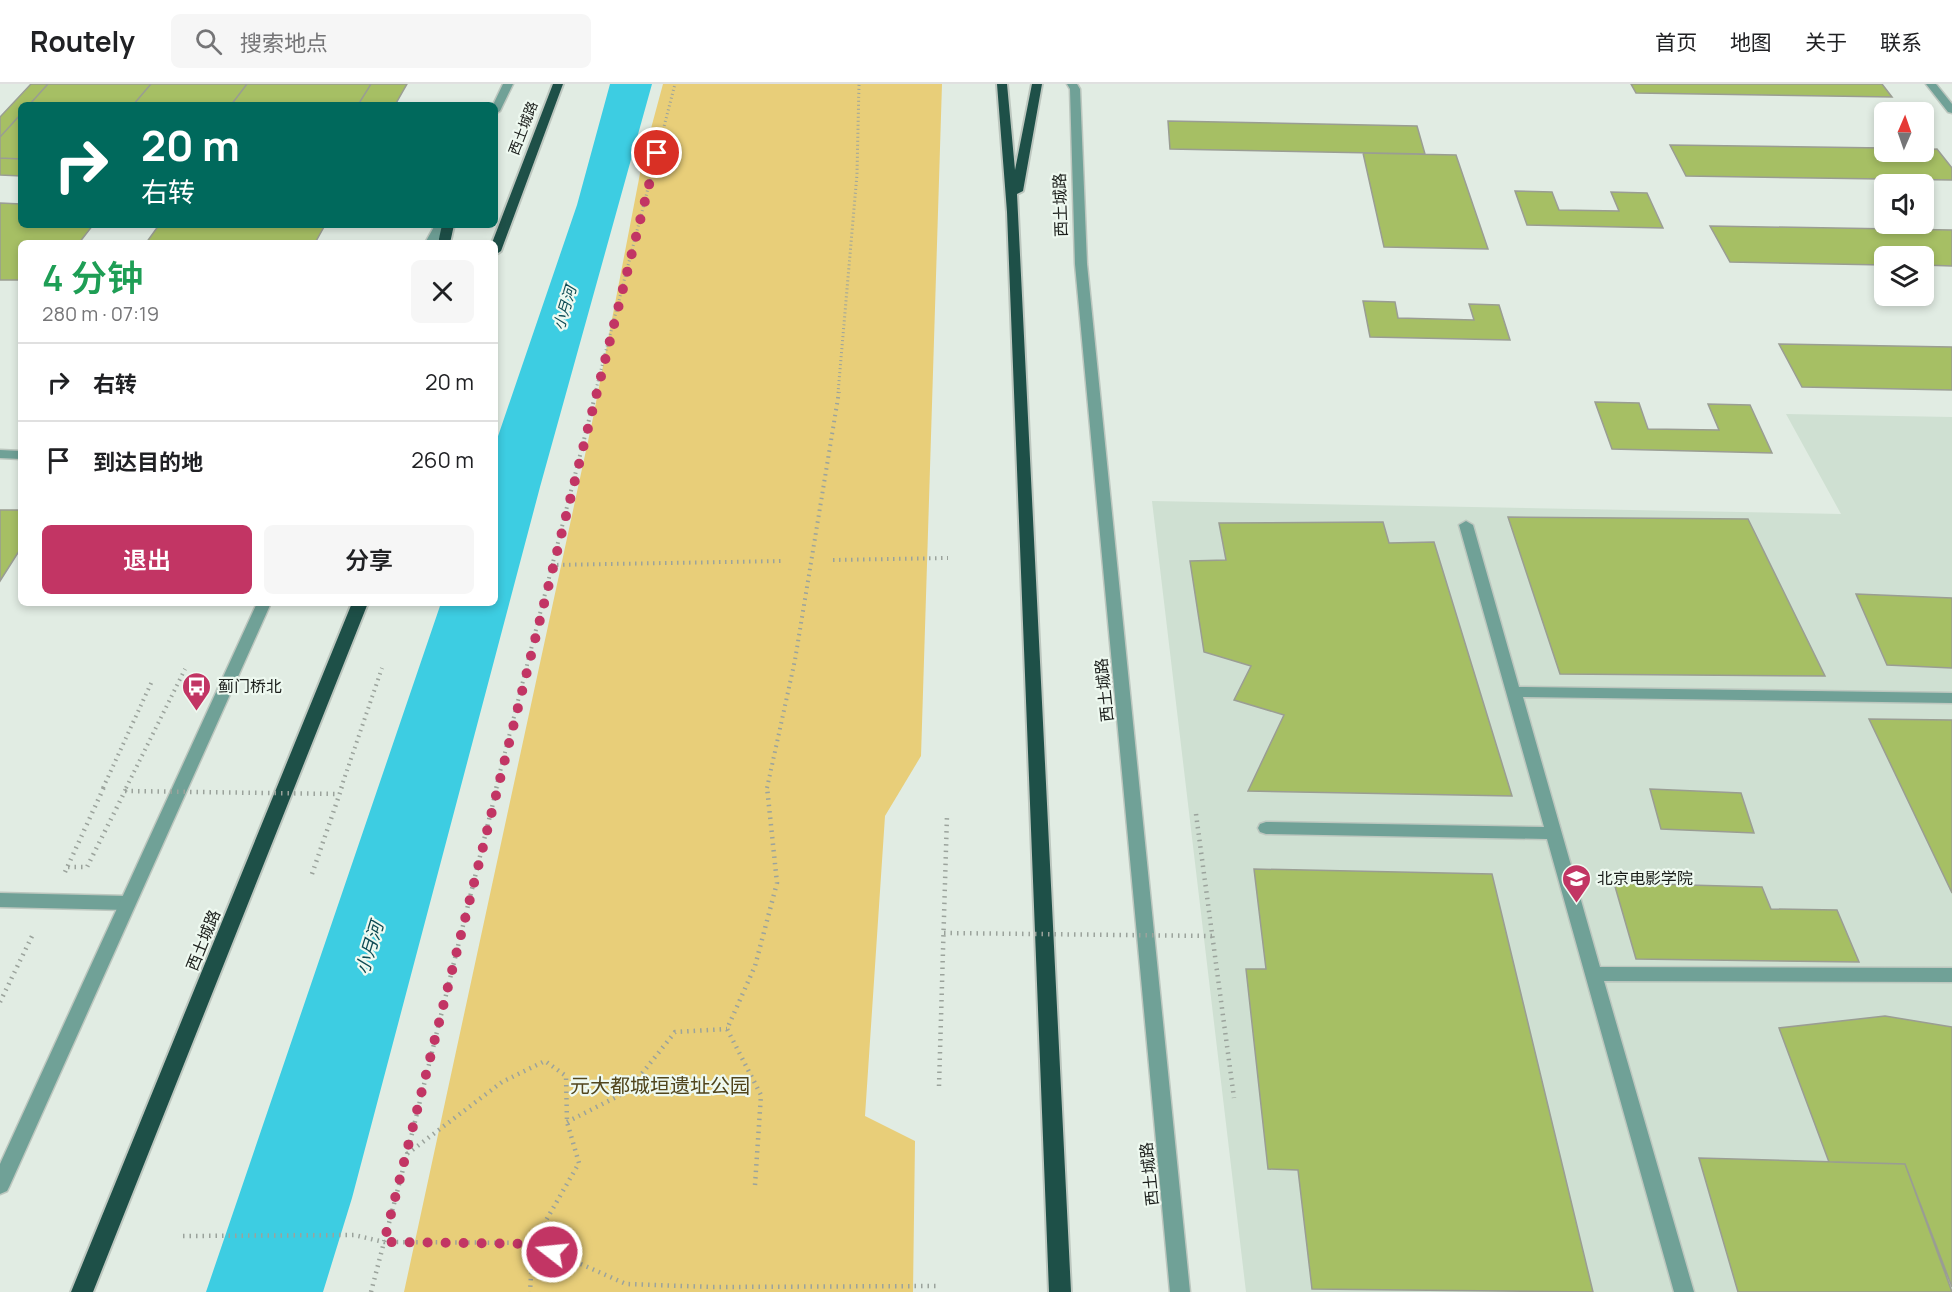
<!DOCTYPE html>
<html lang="zh">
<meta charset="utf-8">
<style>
body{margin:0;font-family:Manrope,"Noto Sans SC",sans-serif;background:#f6f6f6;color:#202124;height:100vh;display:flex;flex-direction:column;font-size:22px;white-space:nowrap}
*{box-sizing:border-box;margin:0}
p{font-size:20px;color:#757577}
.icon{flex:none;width:33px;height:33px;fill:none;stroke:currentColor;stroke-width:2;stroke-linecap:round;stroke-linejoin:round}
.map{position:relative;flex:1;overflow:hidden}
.panel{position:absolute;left:18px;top:156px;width:480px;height:366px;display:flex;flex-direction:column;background:#fff;border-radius:9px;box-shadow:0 3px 9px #0003}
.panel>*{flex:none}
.hud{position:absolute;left:18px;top:18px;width:480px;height:126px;border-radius:9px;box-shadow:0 3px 9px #0003;background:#00695c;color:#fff;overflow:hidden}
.needle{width:39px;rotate:2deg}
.buttons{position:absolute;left:1874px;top:18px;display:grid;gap:12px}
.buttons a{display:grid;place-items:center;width:60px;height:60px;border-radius:9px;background:#fff;box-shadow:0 3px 9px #0003;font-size:30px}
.pin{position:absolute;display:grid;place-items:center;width:51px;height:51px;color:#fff;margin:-26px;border:3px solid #fff;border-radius:50%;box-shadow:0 2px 6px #0007}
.me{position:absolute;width:66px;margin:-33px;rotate:286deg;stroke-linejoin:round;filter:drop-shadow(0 0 4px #0008)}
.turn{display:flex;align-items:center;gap:21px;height:126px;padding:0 24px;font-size:27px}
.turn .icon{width:78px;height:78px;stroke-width:2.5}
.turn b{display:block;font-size:42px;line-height:51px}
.round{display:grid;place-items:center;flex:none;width:63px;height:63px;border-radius:9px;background:#f6f6f6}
.head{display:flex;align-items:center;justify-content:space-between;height:102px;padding:0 24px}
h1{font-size:36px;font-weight:600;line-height:45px;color:#1e9e55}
.primary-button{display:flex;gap:12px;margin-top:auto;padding:12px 24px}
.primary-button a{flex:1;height:69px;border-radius:9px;background:#c23564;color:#fff;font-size:24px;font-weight:600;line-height:69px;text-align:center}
.primary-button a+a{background:#f6f6f6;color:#202124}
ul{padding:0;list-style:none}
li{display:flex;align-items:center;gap:18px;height:78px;padding:0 24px;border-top:2px solid #e0e0e0}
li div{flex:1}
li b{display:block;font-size:22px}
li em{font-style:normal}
header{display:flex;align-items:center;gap:36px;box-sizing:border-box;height:84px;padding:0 30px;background:#fff;border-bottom:2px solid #e0e0e0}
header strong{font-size:28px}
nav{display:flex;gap:33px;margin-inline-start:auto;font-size:21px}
.search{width:420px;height:54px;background:#f6f6f6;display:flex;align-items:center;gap:15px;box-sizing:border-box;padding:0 21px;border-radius:9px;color:#757577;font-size:22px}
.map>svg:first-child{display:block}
.built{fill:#cfe0d2}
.green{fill:#e8ce79}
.water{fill:#3dcde2}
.building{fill:#a6bf64;stroke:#9a9d93;stroke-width:1.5}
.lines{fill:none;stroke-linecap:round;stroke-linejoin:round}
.service-casing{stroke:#bdc7bf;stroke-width:3}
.minor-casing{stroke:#bdc7bf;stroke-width:3}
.tertiary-casing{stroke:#bdc7bf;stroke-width:3}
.trunk-casing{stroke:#bdc7bf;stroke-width:4}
.path-far2{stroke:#9ba39c;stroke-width:3;stroke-dasharray:1 3;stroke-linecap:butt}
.path-far1{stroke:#9ba39c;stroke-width:4;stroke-dasharray:1.5 4.5;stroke-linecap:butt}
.path{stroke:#9ba39c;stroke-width:4.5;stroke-dasharray:1.5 5;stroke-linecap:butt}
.service{fill:#70a197;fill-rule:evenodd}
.minor{fill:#70a197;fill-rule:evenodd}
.tertiary{fill:#70a197;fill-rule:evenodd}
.trunk{fill:#1e5048;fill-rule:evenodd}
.path-bridge{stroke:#9ba39c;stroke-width:4.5;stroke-dasharray:1.5 5;stroke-linecap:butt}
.route{stroke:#c23564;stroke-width:10;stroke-dasharray:0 18}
.labels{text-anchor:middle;stroke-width:4.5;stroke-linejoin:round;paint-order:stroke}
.far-street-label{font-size:14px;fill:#1b1e1b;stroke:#eef9f0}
.far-water-label{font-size:15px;font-style:italic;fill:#0e4b54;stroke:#eef9f0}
.street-label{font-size:16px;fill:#1b1e1b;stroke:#eef9f0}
.poi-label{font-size:16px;fill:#1b1e1b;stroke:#eef9f0;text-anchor:start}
.water-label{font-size:18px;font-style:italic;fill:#0e4b54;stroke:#eef9f0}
.near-park-label{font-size:20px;fill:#51451c;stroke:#eef9f0}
</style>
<header>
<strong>Routely</strong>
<div class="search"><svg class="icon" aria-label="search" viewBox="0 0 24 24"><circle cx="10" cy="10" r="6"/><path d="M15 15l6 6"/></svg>搜索地点</div>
<nav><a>首页</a><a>地图</a><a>关于</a><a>联系</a></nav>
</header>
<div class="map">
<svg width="1952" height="1208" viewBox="0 0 1952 1208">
<rect width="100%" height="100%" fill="#e1ece3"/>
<path class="built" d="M1786 330 1952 333V1208H1246L1152 417 1841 430Z"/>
<path class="green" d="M663 0H942L921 672 885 732 865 1032 915 1057 913 1208H404L593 334 643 74Z"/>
<path class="water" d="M610 0H652L540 403 352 1114 323 1208H206L441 519H495V361L577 121Z"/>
<path class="building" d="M31 0H407L395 21H21V92L0 91V33Z
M48 0H151L133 21H29Z
M247 0H371L358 21H231Z
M1631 0H1882L1892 13 1636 9Z
M21 30V75L0 74V53Z
M1168 37 1417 42 1425 70 1170 65Z
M1670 61 1884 64V68L1937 65 1952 84V96L1686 92Z
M1363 69 1456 71 1488 165 1384 163Z
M1515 107 1552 108 1559 126 1619 127 1611 108 1647 109 1663 144 1527 141Z
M0 119 21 120V141H93L79 159H21V196H0Z
M159 141H325L315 159H146Z
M1710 142 1952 146V182L1923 181V172H1884V181L1730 178Z
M1363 217 1395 218 1398 234 1474 236 1469 220 1499 221 1510 256 1370 253Z
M1779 260 1952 263V306L1802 303Z
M1595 318 1639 319 1648 345 1719 346 1708 320 1750 321 1772 369 1612 365Z
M0 426H21V464L0 497Z
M1508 433 1748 435 1825 592 1560 590Z
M1383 438 1389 459 1434 458 1512 712 1248 707 1284 631 1234 616 1251 582 1204 568 1190 477 1226 476 1219 439Z
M1856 510 1952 514V584L1887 581Z
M1869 635 1952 636V809Z
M1650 705 1741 709 1754 749 1661 745Z
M1254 785 1492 790 1593 1208 1312 1205 1298 1086 1268 1085 1246 885H1266Z
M1614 799 1762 803 1771 825 1837 826 1859 878 1636 875Z
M1885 932 1952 943V1203L1905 1080 1829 1078 1779 944Z
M1699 1074 1905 1080 1952 1208H1738Z"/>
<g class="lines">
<defs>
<path id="service" d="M1926 0H1936L1952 20V29L1948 28Z"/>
<path id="minor" d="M1466 437 1473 441 1519 603 1952 609V619L1523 613 1600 883 1952 884V898L1604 897 1694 1208H1674L1547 755 1266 750 1260 748 1258 744 1260 740 1266 738 1544 743 1459 441Z
M0 809 127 812 133 814 135 819 133 824 127 826 0 823Z"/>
<path id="tertiary" d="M503 0H513L500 27 495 30V21H493Z
M1067 0H1077L1080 5 1087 180 1190 1208H1170L1075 180 1070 5Z
M435 141H445L437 159H425Z
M0 366 21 367V375L0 374Z
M257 519H271L10 1101 7 1107 0 1110V1080Z"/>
<path id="trunk" d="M553 0H563L501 167 495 171V159H492Z
M997 0H1007L1015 86 1032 0H1042L1023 107 1017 110 1071 1208H1049L1007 128Z
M442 141H454L450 159H438Z
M352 519H368L93 1208H71Z"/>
</defs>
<use href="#service" class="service-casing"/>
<use href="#minor" class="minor-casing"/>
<use href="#tertiary" class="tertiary-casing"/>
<use href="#trunk" class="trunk-casing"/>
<path class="path-far2" d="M595 309 675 0
M838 309 857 90 859 0"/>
<path class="path-far1" d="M833 476 948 474
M551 481 784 477
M103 704 153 595
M126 704 185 585
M341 704 382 584
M496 704 596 308
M767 704 795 576 839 308"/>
<path class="path" d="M1196 730 1234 1014
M68 783H87L127 703
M65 788 104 703
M312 790 342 703
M0 918 34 848
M939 1002 947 731
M567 1038 628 1007 675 948 727 945
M407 1070 497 703
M755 1101 761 1011 727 945 755 882 777 799 767 703
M183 1152 354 1151 384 1158 533 1159 626 1200 713 1203 939 1202
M371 1208 407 1070 502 998 545 977 566 992 567 1038 579 1079 533 1159 530 1208"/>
<use href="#service" class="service"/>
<use href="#minor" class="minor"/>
<use href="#tertiary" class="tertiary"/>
<use href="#trunk" class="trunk"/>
<path class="path-bridge" d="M125 707 339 710
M944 849 1212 852"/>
</g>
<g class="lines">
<path class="route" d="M552 1168 533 1160 384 1158 657 69"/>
</g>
<defs>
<symbol id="bus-pin" viewBox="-11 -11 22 30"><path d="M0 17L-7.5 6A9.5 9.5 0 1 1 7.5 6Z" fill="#c23564" stroke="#eef9f0"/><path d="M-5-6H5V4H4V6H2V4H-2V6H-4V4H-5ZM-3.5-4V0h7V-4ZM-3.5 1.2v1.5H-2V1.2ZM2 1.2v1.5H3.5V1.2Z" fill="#fff"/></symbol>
<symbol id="university-pin" viewBox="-11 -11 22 30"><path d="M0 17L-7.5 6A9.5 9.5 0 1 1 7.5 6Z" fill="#c23564" stroke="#eef9f0"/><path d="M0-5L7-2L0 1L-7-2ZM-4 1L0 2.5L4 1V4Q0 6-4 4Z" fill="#fff"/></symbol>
</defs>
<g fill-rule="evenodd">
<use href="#bus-pin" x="180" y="586" width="33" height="45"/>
<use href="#university-pin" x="1560" y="778" width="33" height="45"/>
</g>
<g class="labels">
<g class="far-street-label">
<text transform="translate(523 44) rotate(-69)" y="5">西土城路</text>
</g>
<g class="far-water-label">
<text transform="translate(565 224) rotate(-73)" y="5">小月河</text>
</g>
<g class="street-label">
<text transform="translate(1060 121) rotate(-92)" y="6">西土城路</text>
<text transform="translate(1104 606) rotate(-96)" y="6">西土城路</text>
<text transform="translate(203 856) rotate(-68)" y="6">西土城路</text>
<text transform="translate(1149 1090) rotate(-96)" y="6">西土城路</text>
</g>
<g class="poi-label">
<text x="218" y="608">蓟门桥北</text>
<text x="1597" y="800">北京电影学院</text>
</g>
<g class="water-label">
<text transform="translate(370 864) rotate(-73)" y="6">小月河</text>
</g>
<g class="near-park-label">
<text x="660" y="1009">元大都城垣遗址公园</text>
</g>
</g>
</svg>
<div class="buttons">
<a><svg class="needle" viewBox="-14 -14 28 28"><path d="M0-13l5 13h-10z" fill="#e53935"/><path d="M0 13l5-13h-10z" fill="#757577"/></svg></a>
<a><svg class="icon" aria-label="sound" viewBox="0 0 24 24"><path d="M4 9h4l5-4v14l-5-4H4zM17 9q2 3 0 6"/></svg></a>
<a><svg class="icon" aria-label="layers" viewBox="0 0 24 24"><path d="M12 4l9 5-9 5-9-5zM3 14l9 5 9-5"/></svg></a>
</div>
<div class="pin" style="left:657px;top:69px;background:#d93025"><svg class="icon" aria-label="arrive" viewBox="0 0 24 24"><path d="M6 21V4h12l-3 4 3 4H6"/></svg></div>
<svg class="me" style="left:552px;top:1168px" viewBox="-20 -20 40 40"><circle r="17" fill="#c23564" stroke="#fff" stroke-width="3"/><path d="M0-11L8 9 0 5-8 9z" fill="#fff"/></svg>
<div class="hud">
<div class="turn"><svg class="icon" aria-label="right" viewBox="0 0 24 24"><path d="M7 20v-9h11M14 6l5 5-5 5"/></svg><div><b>20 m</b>右转</div></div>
</div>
<section class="panel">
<div class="head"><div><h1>4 分钟</h1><p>280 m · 07:19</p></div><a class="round"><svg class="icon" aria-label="close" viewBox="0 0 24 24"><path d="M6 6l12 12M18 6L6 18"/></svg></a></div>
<ul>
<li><svg class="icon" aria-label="right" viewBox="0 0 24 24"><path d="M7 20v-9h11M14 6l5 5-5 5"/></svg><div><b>右转</b></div><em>20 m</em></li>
<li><svg class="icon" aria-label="arrive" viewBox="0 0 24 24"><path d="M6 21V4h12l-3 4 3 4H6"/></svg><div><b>到达目的地</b></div><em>260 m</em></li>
</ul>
<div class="primary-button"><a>退出</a><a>分享</a></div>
</section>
</div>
